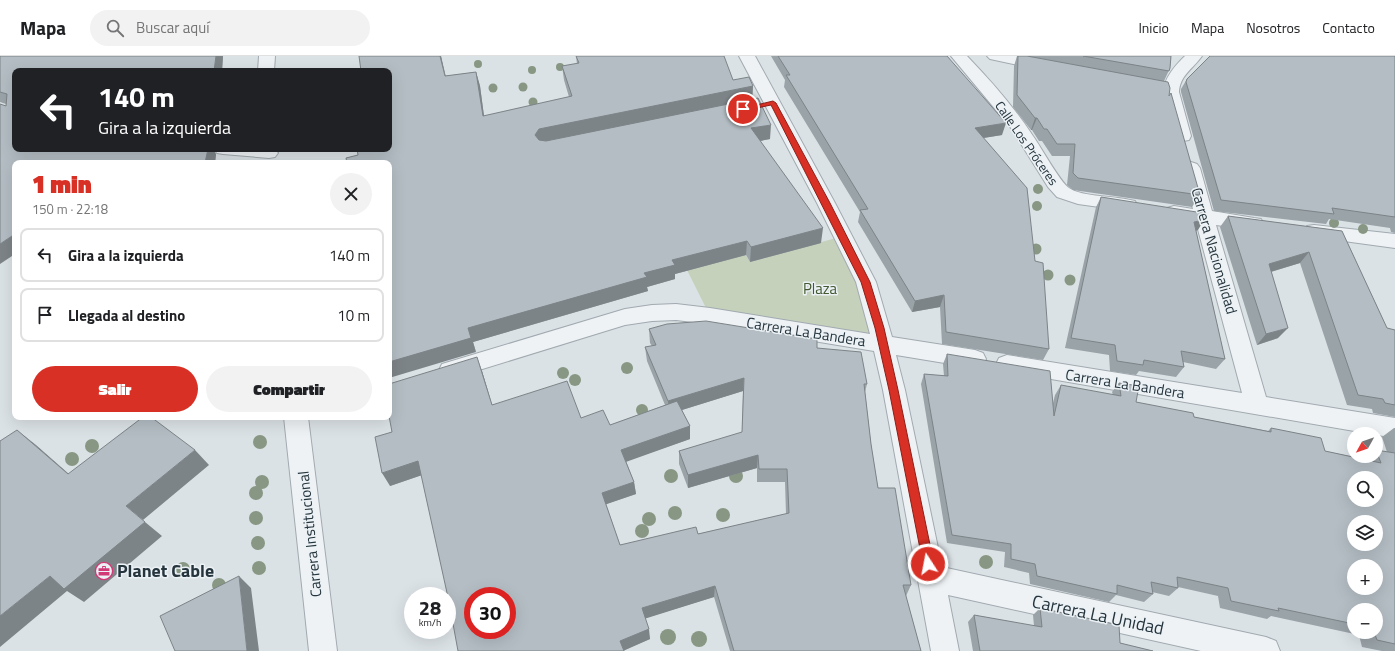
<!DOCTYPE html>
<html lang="es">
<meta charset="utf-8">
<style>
body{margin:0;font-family:"Titillium Web",sans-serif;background:#f2f2f2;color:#202124;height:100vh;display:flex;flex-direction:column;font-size:15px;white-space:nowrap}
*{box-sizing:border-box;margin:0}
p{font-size:13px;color:#757577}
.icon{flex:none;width:22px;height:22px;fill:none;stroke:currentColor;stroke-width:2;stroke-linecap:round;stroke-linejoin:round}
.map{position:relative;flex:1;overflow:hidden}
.details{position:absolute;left:12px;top:104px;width:380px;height:260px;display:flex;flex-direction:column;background:#fff;border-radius:8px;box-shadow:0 4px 16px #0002}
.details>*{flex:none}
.banner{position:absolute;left:12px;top:12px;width:380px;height:84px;border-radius:8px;box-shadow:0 4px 16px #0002;background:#202124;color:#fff;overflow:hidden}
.needle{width:26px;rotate:230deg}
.buttons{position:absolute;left:1347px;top:371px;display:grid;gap:8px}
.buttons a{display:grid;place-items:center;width:36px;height:36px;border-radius:50%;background:#fff;box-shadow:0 4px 16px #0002;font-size:20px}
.speed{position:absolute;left:404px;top:531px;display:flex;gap:8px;font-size:20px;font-weight:700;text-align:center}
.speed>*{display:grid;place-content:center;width:52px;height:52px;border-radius:50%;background:#fff;box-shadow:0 4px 16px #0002;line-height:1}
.speed small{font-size:10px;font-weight:400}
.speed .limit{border:6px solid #d22;background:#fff;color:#111}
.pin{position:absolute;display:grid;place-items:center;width:34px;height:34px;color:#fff;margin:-17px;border:2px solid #fff;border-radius:50%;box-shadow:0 1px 4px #0007}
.me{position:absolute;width:44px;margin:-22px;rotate:349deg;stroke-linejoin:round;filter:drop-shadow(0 0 3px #0008)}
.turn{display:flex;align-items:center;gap:14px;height:84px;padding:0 20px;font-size:18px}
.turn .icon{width:52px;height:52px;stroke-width:2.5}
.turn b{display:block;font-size:28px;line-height:34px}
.round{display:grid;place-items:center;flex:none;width:42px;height:42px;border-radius:21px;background:#f2f2f2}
.overview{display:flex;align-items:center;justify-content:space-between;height:68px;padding:0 20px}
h1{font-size:24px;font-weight:800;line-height:30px;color:#d93025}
.action{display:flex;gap:8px;margin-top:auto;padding:8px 20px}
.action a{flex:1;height:46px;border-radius:24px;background:#d93025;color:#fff;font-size:16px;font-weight:800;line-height:46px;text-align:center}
.action a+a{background:#f2f2f2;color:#202124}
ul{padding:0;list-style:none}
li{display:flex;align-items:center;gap:12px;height:54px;margin:0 8px 6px;padding:0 12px;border:2px solid #e0e0e0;border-radius:8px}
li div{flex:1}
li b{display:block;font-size:15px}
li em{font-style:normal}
header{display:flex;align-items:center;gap:24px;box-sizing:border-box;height:56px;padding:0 20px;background:#fff;border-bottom:1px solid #e0e0e0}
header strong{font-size:19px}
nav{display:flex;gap:22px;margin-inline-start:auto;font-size:14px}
.search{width:280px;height:36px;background:#f2f2f2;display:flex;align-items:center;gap:10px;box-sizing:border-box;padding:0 14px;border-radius:22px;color:#757577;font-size:15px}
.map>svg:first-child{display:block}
.green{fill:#c6d1bc}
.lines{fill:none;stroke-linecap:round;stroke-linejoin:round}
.street-casing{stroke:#a1aab0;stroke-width:2}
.street{fill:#eef2f5;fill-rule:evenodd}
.tree{fill:#879783}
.wall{fill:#9aa3a8;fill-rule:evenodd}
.shaded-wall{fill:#7d8488}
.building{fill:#b3bdc3;stroke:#7d8488;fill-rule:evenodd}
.route{fill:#d93025;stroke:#8d1f18}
.labels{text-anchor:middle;stroke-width:3;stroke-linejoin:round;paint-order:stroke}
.far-street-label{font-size:13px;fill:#25343d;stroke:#ebf1f4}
.street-label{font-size:15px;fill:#25343d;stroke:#ebf1f4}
.park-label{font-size:15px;fill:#435932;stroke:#ebf1f4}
.near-poi-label{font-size:18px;font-weight:bold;fill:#25343d;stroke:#ebf1f4;text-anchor:start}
.near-street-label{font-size:18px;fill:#25343d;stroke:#ebf1f4}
</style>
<header>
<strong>Mapa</strong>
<div class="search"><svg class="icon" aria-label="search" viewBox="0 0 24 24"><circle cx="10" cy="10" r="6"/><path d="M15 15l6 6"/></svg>Buscar aquí</div>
<nav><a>Inicio</a><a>Mapa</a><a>Nosotros</a><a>Contacto</a></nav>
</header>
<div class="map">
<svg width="1395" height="595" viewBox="0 0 1395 595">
<rect width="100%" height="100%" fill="#dbe2e6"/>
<path class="green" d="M843 180 883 288 710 260 684 208 742 193 750 206Z"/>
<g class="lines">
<defs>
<path id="street" d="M259 0H275L274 15H258Z
M739 0H755L835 147 876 226 892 281 975 294 983 297 986 303 983 309 975 312 896 299 905 334 942 511 1266 581 1276 585 1280 595H1201L948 539 959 595H931L883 334 874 295 710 268 676 264 652 265 625 269 450 323 442 320 439 314 442 308 625 253 652 249 676 248 710 252 870 278 856 226 817 147Z
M951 0H967C991 25 1014 51 1033 80 1041 91 1060 126 1069 132 1081 141 1119 140 1135 145L1137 149 1135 153 1128 155 1078 148 1057 141 1048 131 1011 72Z
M987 0H1018L1051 7 1054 10 1051 13 1046 15 990 3Z
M1185 0H1202C1193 13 1180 19 1179 36L1191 80 1189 84 1183 85 1177 84 1175 80C1164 41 1153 31 1185 0Z
M214 93H274L278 97 275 101 269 102 223 98 217 97Z
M1191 106 1197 108 1200 112 1212 155 1254 162 1261 163 1264 168 1261 173 1254 174 1216 169 1266 341 1395 362V382L999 314 996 308 999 302 1007 299 1242 337 1196 166 1167 160 1165 156 1167 152 1174 150 1193 153 1182 112 1185 108Z
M1314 169 1395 178V192L1307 180 1304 175 1307 170Z
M284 361H308L337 595H309Z"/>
</defs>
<use href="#street" class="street-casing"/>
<use href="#street" class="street"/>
</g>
<g class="tree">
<circle cx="478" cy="8" r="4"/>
<circle cx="560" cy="11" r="4"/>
<circle cx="532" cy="14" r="4"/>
<circle cx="523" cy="31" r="4.5"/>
<circle cx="493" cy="32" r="4.5"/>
<circle cx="533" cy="46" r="4.5"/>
<circle cx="1038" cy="133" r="5"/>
<circle cx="1037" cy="150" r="5"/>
<circle cx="1334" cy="167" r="5"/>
<circle cx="1363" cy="173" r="5"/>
<circle cx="1036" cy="193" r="5.5"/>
<circle cx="1048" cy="219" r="5.5"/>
<circle cx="1070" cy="224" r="5.5"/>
<circle cx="627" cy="312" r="6"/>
<circle cx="563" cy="317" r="6"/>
<circle cx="575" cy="324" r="6"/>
<circle cx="642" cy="354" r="6"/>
<circle cx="260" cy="386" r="7"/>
<circle cx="92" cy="390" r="7"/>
<circle cx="72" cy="403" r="7"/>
<circle cx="671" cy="420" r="7"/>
<circle cx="736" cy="420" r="7"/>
<circle cx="262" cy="426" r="7"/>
<circle cx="256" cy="437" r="7"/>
<circle cx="675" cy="457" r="7"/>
<circle cx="723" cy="459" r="7"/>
<circle cx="256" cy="462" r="7"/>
<circle cx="649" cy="463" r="7"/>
<circle cx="642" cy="475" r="7"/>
<circle cx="258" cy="487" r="7"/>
<circle cx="986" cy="506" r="7"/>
<circle cx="259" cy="512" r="7"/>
<circle cx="183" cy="513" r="7"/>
<circle cx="219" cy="529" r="7"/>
<circle cx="668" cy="581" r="8"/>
<circle cx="699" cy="583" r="8"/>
</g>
<path class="wall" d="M0 0H223L222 15H15L216 98 215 107H15L6 48 0 46Z
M359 0H441L445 20 476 16 480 30 484 60 569 41 564 24 562 10 577 8 576 0 733 24 753 30 752 43 770 83 760 85 821 187 750 206 746 199 675 218V223L647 231 648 235 473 286 476 296 389 93Z
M771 0H947L1002 79 983 82 1035 205 1049 293 1043 304 942 288 940 251 912 256 858 166 860 156 784 31 785 24Z
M1017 0H1171L1170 12 1164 25 1169 40 1200 139 1192 151 1073 134 1067 129 1070 100H1052L1042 85H1039L1032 74H1031L1013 51 1014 10Z
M1395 0V177L1391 176 1390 172 1329 163 1326 168 1214 155 1181 36V33L1187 23Z
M1101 141 1198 174 1196 175 1225 303 1216 313 1183 306 1184 311 1176 321 1139 315 1136 319 1110 315 1109 299 1065 292 1096 151Z
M1228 160 1342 175 1387 272 1395 274V361L1373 357 1372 353 1347 349 1300 207 1271 216 1278 282 1257 289 1220 171Z
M649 273 817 292 867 328 865 336 871 388 878 432 911 529 906 540 921 595H730L714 541 645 562 650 583 624 594 449 546 422 419 390 430 392 376 482 315 492 349 581 362 610 369 665 349 647 305 645 291 652 290 650 287ZM743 335 742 377 679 395V408L688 432 757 412V426H785L786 458 698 478 620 489 606 448 636 438 634 426 626 405 690 383V370L682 354Z
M947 298 1053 347 1055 339 1061 329 1113 339 1112 336 1119 327 1136 346 1194 361 1268 375 1271 372 1325 395 1364 403 1368 400H1376V394L1387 396 1382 381 1394 372H1395V595H1382L1362 591 1359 579 1271 560 1267 563 1220 552 1218 540 1178 531V532L1169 540 1152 536 1153 538 1144 546 1116 539 1109 546 1030 528 1029 517 1004 511 1005 496 947 487 921 328 924 318 944 320 943 308ZM1354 554H1376V576H1354Z
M1040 552 1120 587 1153 595H973L968 566 974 559 1034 570 1033 559Z"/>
<path class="shaded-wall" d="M216 0H223L222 15H214Z
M440 0H441L449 34 445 20Z
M476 16 480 30 486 75 483 60Z
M753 30 752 45 538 94 535 79 539 73Z
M1035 62H1037L1032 74H1031Z
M1006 67 1002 79 971 84 975 72Z
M771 69 770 83 750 87 751 72Z
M208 93H213L216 98 215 107H205Z
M1204 164 1198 174 1187 177 1194 166Z
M823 172 821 187 750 206 751 191Z
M15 178V198L0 208V188Z
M747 185 746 199 675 218V223L647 231 648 235 473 286 476 296 389 322V306L468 272 644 217 672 204Z
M1309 196 1300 207 1260 219 1269 208Z
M944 239 940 251 912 256 915 245Z
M1288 272 1278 282 1257 289 1266 278Z
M477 301 482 315 496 362 492 349Z
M744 322 743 335 669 358 668 345Z
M690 370V383L623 407 621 394Z
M17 374 36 389 86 433 68 418Z
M195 394 209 409 143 464 126 450Z
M758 399 757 412 688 432V419Z
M418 405 425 418 390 430 382 417Z
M634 426 636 438 604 449 602 437Z
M145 466 162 480 84 546 67 535 0 591V560L50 520Z
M239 520 251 532 259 595H247Z
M715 530 714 541 644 563 642 552Z
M649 573 650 583 623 595 620 585Z"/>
<path class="building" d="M0 0H216L214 15H15V93H208L205 107H15V178L0 188V48L6 50 7 38 0 36Z
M359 0H440L445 20 476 16 483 60 572 40 562 10 579 7 576 0H724L733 24 749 21 753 30 539 73 535 79 539 84 546 85 758 42 771 69 751 72 823 172 751 191 747 185 672 204 675 209 644 217 647 221 468 272 471 282 389 306V107H347L346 102 358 99 357 93H389V15H361Z
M778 0H947L1006 67 975 72 1027 132 1035 205 1043 207 1049 293 946 276 944 239 915 245 860 154 868 153 786 19H790Z
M1018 0H1027L1168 26 1170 32 1169 40 1171 37 1200 139 1078 122 1073 117 1075 88H1057L1047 73H1044L1037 62H1035L1017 39Z
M1083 0H1171L1170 12 1169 15Z
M1210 0H1395V161L1332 152 1334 158 1221 144 1186 26 1187 23Z
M1101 141 1203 157 1204 164 1194 166 1225 303 1181 295 1184 311 1144 304 1143 309 1117 305 1115 289 1071 282Z
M1228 160 1342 175 1387 272 1395 274V349L1385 347 1383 343 1358 339 1309 196 1269 208 1288 272 1266 278Z
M706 265 817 283V292L861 296 867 328H864L871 388 878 432H895L911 529H903L921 595H734L715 530 642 552 649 573 620 585 624 595H458L449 546 418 405 382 417 375 381 392 376 389 360V328L477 301 492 349 567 325 581 362 603 354 610 369 677 345 690 370 621 394 634 426 602 437 620 489 696 471 698 478 789 457 787 413H759L758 399 688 419 679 395 742 376 744 322 668 345 645 291 656 289 649 273 667 268ZM473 540H507V574H473Z
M947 298 1050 315 1054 360 1061 329 1121 340 1119 327 1139 330 1136 346 1193 357 1194 361 1271 376V372L1321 382 1325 395 1381 407 1376 394 1395 397V588L1377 584 1374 576H1376V554H1354V568L1278 552 1279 555 1231 545 1228 532 1177 521 1178 532 1151 526 1153 538 1117 529V538L1037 520 1035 508 1011 503V488L952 479 924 318 948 320ZM1354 422H1376V444H1354ZM1354 466H1376V488H1354ZM1354 510H1376V532H1354Z
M143 361H151L195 394 126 450 145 466 64 533 50 520 0 560V385L17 374 68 418Z
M239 520 247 595H175L160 560Z
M1040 552 1119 569 1120 587 1153 595H980L974 559 1042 571Z"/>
<path class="route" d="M773 45 776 47 830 147 870 226 884 272 898 334 934 508 932 511 928 513 924 511 923 508 889 334 875 272 861 226 771 49 743 55 740 53Z"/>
<defs>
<symbol id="office-ring" viewBox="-11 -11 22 22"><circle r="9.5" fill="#ebf1f4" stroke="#d23a77" stroke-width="1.5"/><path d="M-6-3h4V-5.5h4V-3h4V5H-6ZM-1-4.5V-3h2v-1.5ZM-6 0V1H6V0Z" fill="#d23a77"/></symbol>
</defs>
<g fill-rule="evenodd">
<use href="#office-ring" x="94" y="505" width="20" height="20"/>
</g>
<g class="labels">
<g class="far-street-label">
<text transform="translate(1027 87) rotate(55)" y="5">Calle Los Próceres</text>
</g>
<g class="street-label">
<text transform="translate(1214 195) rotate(74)" y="5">Carrera Nacionalidad</text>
<text transform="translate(806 276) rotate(9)" y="5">Carrera La Bandera</text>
<text transform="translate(1125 328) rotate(9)" y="5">Carrera La Bandera</text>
<text transform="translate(310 478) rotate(-96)" y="5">Carrera Institucional</text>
</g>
<g class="park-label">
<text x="820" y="238">Plaza</text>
</g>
<g class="near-poi-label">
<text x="117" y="521">Planet Cable</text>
</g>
<g class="near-street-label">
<text transform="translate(1098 559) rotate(12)" y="6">Carrera La Unidad</text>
</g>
</g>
</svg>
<div class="buttons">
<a><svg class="needle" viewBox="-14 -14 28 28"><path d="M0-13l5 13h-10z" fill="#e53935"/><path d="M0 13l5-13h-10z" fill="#757577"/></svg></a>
<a><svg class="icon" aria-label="search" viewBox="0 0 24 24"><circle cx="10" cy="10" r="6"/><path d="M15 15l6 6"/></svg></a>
<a><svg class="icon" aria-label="layers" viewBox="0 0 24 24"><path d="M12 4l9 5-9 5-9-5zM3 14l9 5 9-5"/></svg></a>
<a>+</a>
<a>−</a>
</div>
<div class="speed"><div>28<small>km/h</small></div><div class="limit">30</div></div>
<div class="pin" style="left:743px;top:53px;background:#d93025"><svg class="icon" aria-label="arrive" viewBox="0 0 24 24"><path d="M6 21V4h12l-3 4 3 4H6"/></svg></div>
<svg class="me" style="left:928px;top:508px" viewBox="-20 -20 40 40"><circle r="17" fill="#d93025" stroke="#fff" stroke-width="3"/><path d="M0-11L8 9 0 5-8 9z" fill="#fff"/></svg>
<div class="banner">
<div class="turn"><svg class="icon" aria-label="left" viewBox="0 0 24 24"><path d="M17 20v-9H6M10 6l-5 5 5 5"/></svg><div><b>140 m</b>Gira a la izquierda</div></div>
</div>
<section class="details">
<div class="overview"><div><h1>1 min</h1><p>150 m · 22:18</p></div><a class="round"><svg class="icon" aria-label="close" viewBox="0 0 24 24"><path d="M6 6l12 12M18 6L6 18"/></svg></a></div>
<ul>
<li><svg class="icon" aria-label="left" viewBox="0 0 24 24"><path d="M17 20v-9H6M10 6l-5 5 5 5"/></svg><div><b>Gira a la izquierda</b></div><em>140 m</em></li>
<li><svg class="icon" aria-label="arrive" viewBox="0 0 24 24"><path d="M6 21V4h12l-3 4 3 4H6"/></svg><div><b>Llegada al destino</b></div><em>10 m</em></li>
</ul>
<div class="action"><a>Salir</a><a>Compartir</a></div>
</section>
</div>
